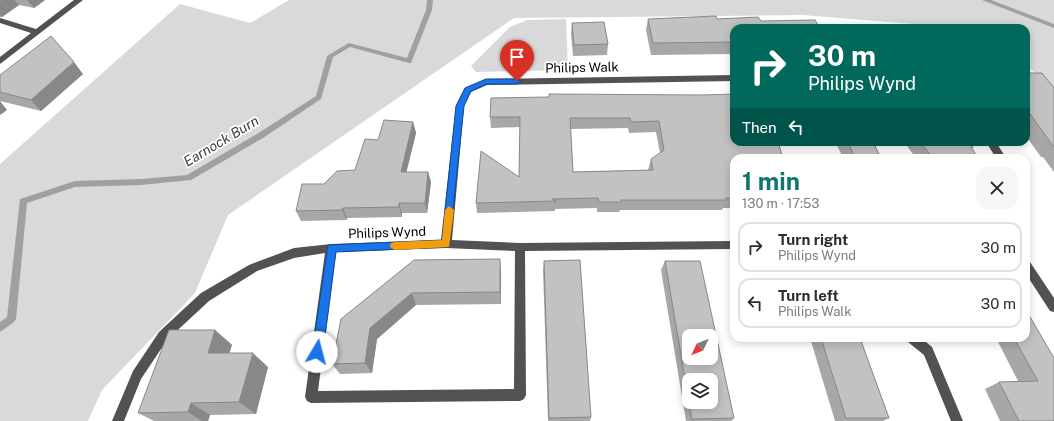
<!DOCTYPE html>
<meta charset="utf-8">
<style>
body{margin:0;font-family:"Public Sans",sans-serif;background:#f7f7f7;color:#2b2b33;height:100vh;display:flex;flex-direction:column;font-size:15px;white-space:nowrap}
*{box-sizing:border-box;margin:0}
p{font-size:13px;color:#7c7c81}
.icon{flex:none;width:22px;height:22px;fill:none;stroke:currentColor;stroke-width:2;stroke-linecap:round;stroke-linejoin:round}
.map{position:relative;flex:1;overflow:hidden}
.details{position:absolute;left:730px;top:154px;width:300px;height:188px;display:flex;flex-direction:column;background:#fff;border-radius:12px;box-shadow:0 2px 10px #0003}
.details>*{flex:none}
.top-card{position:absolute;left:730px;top:24px;width:300px;height:122px;border-radius:12px;box-shadow:0 2px 10px #0003;background:#00695c;color:#fff;overflow:hidden}
.needle{width:26px;rotate:227deg}
.fabs{position:absolute;left:682px;top:329px;display:grid;gap:8px}
.fabs a{display:grid;place-items:center;width:36px;height:36px;border-radius:8px;background:#fff;box-shadow:0 2px 10px #0003;font-size:20px}
.pin{position:absolute;display:grid;place-items:center;width:34px;height:34px;color:#fff;margin:-41px -17px;border-radius:50% 50% 50% 0;rotate:-45deg;box-shadow:0 0 4px #0007}
.pin .icon{rotate:45deg}
.me{position:absolute;width:44px;margin:-22px;rotate:8deg;stroke-linejoin:round;filter:drop-shadow(0 0 3px #0008)}
.turn{display:flex;align-items:center;gap:14px;height:84px;padding:0 12px;font-size:18px}
.turn .icon{width:52px;height:52px;stroke-width:2.5}
.turn b{display:block;font-size:28px;line-height:34px}
.then{display:flex;align-items:center;height:38px;padding:0 12px;background:#0003;gap:8px;font-size:15px}
.round{display:grid;place-items:center;flex:none;width:42px;height:42px;border-radius:12px;background:#f7f7f7}
.overview{display:flex;align-items:center;justify-content:space-between;height:68px;padding:0 12px}
h1{font-size:24px;font-weight:700;line-height:30px;color:#0f766e}
ul{padding:0;list-style:none}
li{display:flex;align-items:center;gap:12px;height:50px;margin:0 8px 6px;padding:0 4px;border:2px solid #e1e1e2;border-radius:12px}
li div{flex:1}
li b{display:block;font-size:15px}
li em{font-style:normal}
.map>svg:first-child{display:block}
.green{fill:#d9d9d9}
.lines{fill:none;stroke-linecap:round;stroke-linejoin:round}
.stream{fill:#a0a0a0;fill-rule:evenodd}
.minor{fill:#525252;fill-rule:evenodd}
.wall{fill:#a7a7a7;fill-rule:evenodd}
.shaded-wall{fill:#888}
.building{fill:#c2c2c2;stroke:#888;fill-rule:evenodd}
.route{fill:#1a73e8;stroke:#114b97}
.slow{fill:#f59e0b}
.labels{text-anchor:middle;stroke-width:3.5;stroke-linejoin:round;paint-order:stroke}
.street-label{font-size:13px;fill:#000;stroke:#fff}
.water-label{font-size:14px;font-style:italic;fill:#414141;stroke:#fff}
</style>
<div class="map">
<svg width="1054" height="421" viewBox="0 0 1054 421">
<rect width="100%" height="100%" fill="#fff"/>
<path class="green" d="M289 0H1054V92L1032 70 1026 68V28H925L913 24 803 15 514 18 228 215 195 293 102 390 88 421H0V164L180 4 250 23Z
M566 19 568 70 476 72 471 66 510 27 527 20Z"/>
<g class="lines">
<path class="stream" d="M427 0H433L432 10 411 63H409L350 47 333 57 321 99 263 138 191 180 141 185 75 187 27 203 16 319 14 322 0 332V322L7 317 20 199 75 181 141 179 187 175 257 134 316 96 327 56 347 44 349 43 407 58 426 10Z
M982 0H991L1054 24V28Z"/>
<path class="minor" d="M74 0H83L0 64V57L31 33 0 23V18L36 29Z
M734 75V81L487 85 471 92 464 106 452 240 520 243 734 241V249L525 251 526 395 524 399 520 401 311 403 307 401 305 397 325 253 294 258 257 271 209 301 167 340 141 379 124 421H112L133 371 159 332 201 293 249 265 294 248 331 244 441 240 456 106 465 88 486 79ZM446 248 515 251 514 389 318 391 336 252Z
M986 142H996L1006 158H996Z
M1026 260 1030 262 1054 298V312L1050 311 1026 274Z
M906 338H921L932 347 963 421H951L924 355 908 342Z"/>
</g>
<path class="wall" d="M0 0H45L34 8 19 5 2 17H0Z
M648 19 734 28V54L651 55 646 30Z
M572 23 608 44 607 55 573 56 571 34Z
M1026 69 1029 73 1054 88V172L1043 157H1041L1026 136Z
M83 74 41 111 0 101V75Z
M703 95 734 158V208H723L722 210H620L619 212H597V208L555 209V211L477 213 476 203 519 177 520 127 491 128 490 117ZM628 128 629 133 656 132 660 153 651 159 648 170 573 172 571 129Z
M413 122 416 133 406 172H428L431 182 427 213H402V217L347 218V220L301 221 296 211 324 184 355 170 378 140Z
M833 142H873L881 158H843L836 143Z
M904 142H971L973 147 972 149 978 158H916Z
M414 260 501 272V304L416 305 377 339 372 373 340 374 332 364Z
M544 261 591 417 590 421H548L543 270Z
M665 261 734 418 731 421H686L661 270Z
M215 330 232 345 229 353 268 367 256 414 210 415 208 421H154L138 413Z
M810 338H860L889 418 883 421H835Z
M996 338H1026L1054 421H1000L985 389 999 382 1018 381Z"/>
<path class="shaded-wall" d="M2 0H15L19 5 2 17 0 15V1Z
M27 0H45L34 8Z
M74 62 83 74 41 111 31 100Z
M0 101 7 110 0 115Z
M413 122 416 133 404 182 401 172Z
M428 172 431 182 427 213 425 203Z
M399 203 402 213V217L399 207Z
M343 208 347 218V220L342 210Z
M500 259 501 272V304L500 292Z
M412 293 416 305 377 339 372 373 365 363 370 328Z
M215 330 232 345 225 367 208 353Z
M253 353 268 367 256 414 239 402Z
M191 403 210 415 208 421H202L188 412Z"/>
<path class="building" d="M716 16 717 19 758 17 761 21 815 20 820 28H734V42L653 43 648 19Z
M604 22 608 44 574 45 572 23Z
M51 36 74 62 31 100 0 92V75Z
M1026 69 1029 73H1042L1054 88V146H1053L1026 108Z
M549 94 703 95 734 94V142H778L783 158H734V198H726V200H621V202H599L598 198 552 199 556 201 476 203 481 151 519 177 520 117H490L491 98 549 97ZM570 118H630L631 122 659 121 664 150 651 159 653 170 573 172Z
M384 120 413 122 401 172H428L425 203H399V207L343 208 342 210 296 211 302 184H324L337 171 355 170 365 139 378 140Z
M848 142H873L881 158H855Z
M920 142H971L973 147H971L978 158H933Z
M500 259V292L412 293 370 328 365 363 332 364 341 319 414 260Z
M580 260 591 417 549 418 544 261Z
M665 261H700L734 418 692 419ZM689 336H711V358H689ZM689 380H711V402H689Z
M1026 310 1054 358V421H1019L999 382 1038 381 1014 338H1026Z
M169 330H215L208 353H253L239 402 191 403 188 412 138 413Z
M821 338H860L889 418H846Z"/>
<path class="route" d="M486 79H517L521 81 517 84H487L471 91 464 106 449 247 336 252 323 352 321 356 317 358 313 356 312 352 328 245 442 240 456 106 465 88Z"/>
<path class="slow" d="M449 206 454 210 449 247 395 250 391 248 390 246 391 243 395 242 442 240 445 210Z"/>
<g class="labels">
<g class="street-label">
<text transform="translate(582 67) rotate(-1)" y="5">Philips Walk</text>
<text transform="translate(387 232) rotate(-2)" y="5">Philips Wynd</text>
</g>
<g class="water-label">
<text transform="translate(221 141) rotate(-31)" y="5">Earnock Burn</text>
</g>
</g>
</svg>
<div class="fabs">
<a><svg class="needle" viewBox="-14 -14 28 28"><path d="M0-13l5 13h-10z" fill="#e53935"/><path d="M0 13l5-13h-10z" fill="#7c7c81"/></svg></a>
<a><svg class="icon" aria-label="layers" viewBox="0 0 24 24"><path d="M12 4l9 5-9 5-9-5zM3 14l9 5 9-5"/></svg></a>
</div>
<div class="pin" style="left:517px;top:81px;background:#d93025"><svg class="icon" aria-label="arrive" viewBox="0 0 24 24"><path d="M6 21V4h12l-3 4 3 4H6"/></svg></div>
<svg class="me" style="left:317px;top:352px" viewBox="-20 -20 40 40"><circle r="19" fill="#fff"/><path d="M0-13L10 11 0 6-10 11z" fill="#1a73e8"/></svg>
<div class="top-card">
<div class="turn"><svg class="icon" aria-label="right" viewBox="0 0 24 24"><path d="M7 20v-9h11M14 6l5 5-5 5"/></svg><div><b>30 m</b>Philips Wynd</div></div>
<div class="then">Then<svg class="icon" aria-label="left" viewBox="0 0 24 24"><path d="M17 20v-9H6M10 6l-5 5 5 5"/></svg></div>
</div>
<section class="details">
<div class="overview"><div><h1>1 min</h1><p>130 m · 17:53</p></div><a class="round"><svg class="icon" aria-label="close" viewBox="0 0 24 24"><path d="M6 6l12 12M18 6L6 18"/></svg></a></div>
<ul>
<li><svg class="icon" aria-label="right" viewBox="0 0 24 24"><path d="M7 20v-9h11M14 6l5 5-5 5"/></svg><div><b>Turn right</b><p>Philips Wynd</p></div><em>30 m</em></li>
<li><svg class="icon" aria-label="left" viewBox="0 0 24 24"><path d="M17 20v-9H6M10 6l-5 5 5 5"/></svg><div><b>Turn left</b><p>Philips Walk</p></div><em>30 m</em></li>
</ul>
</section>
</div>
